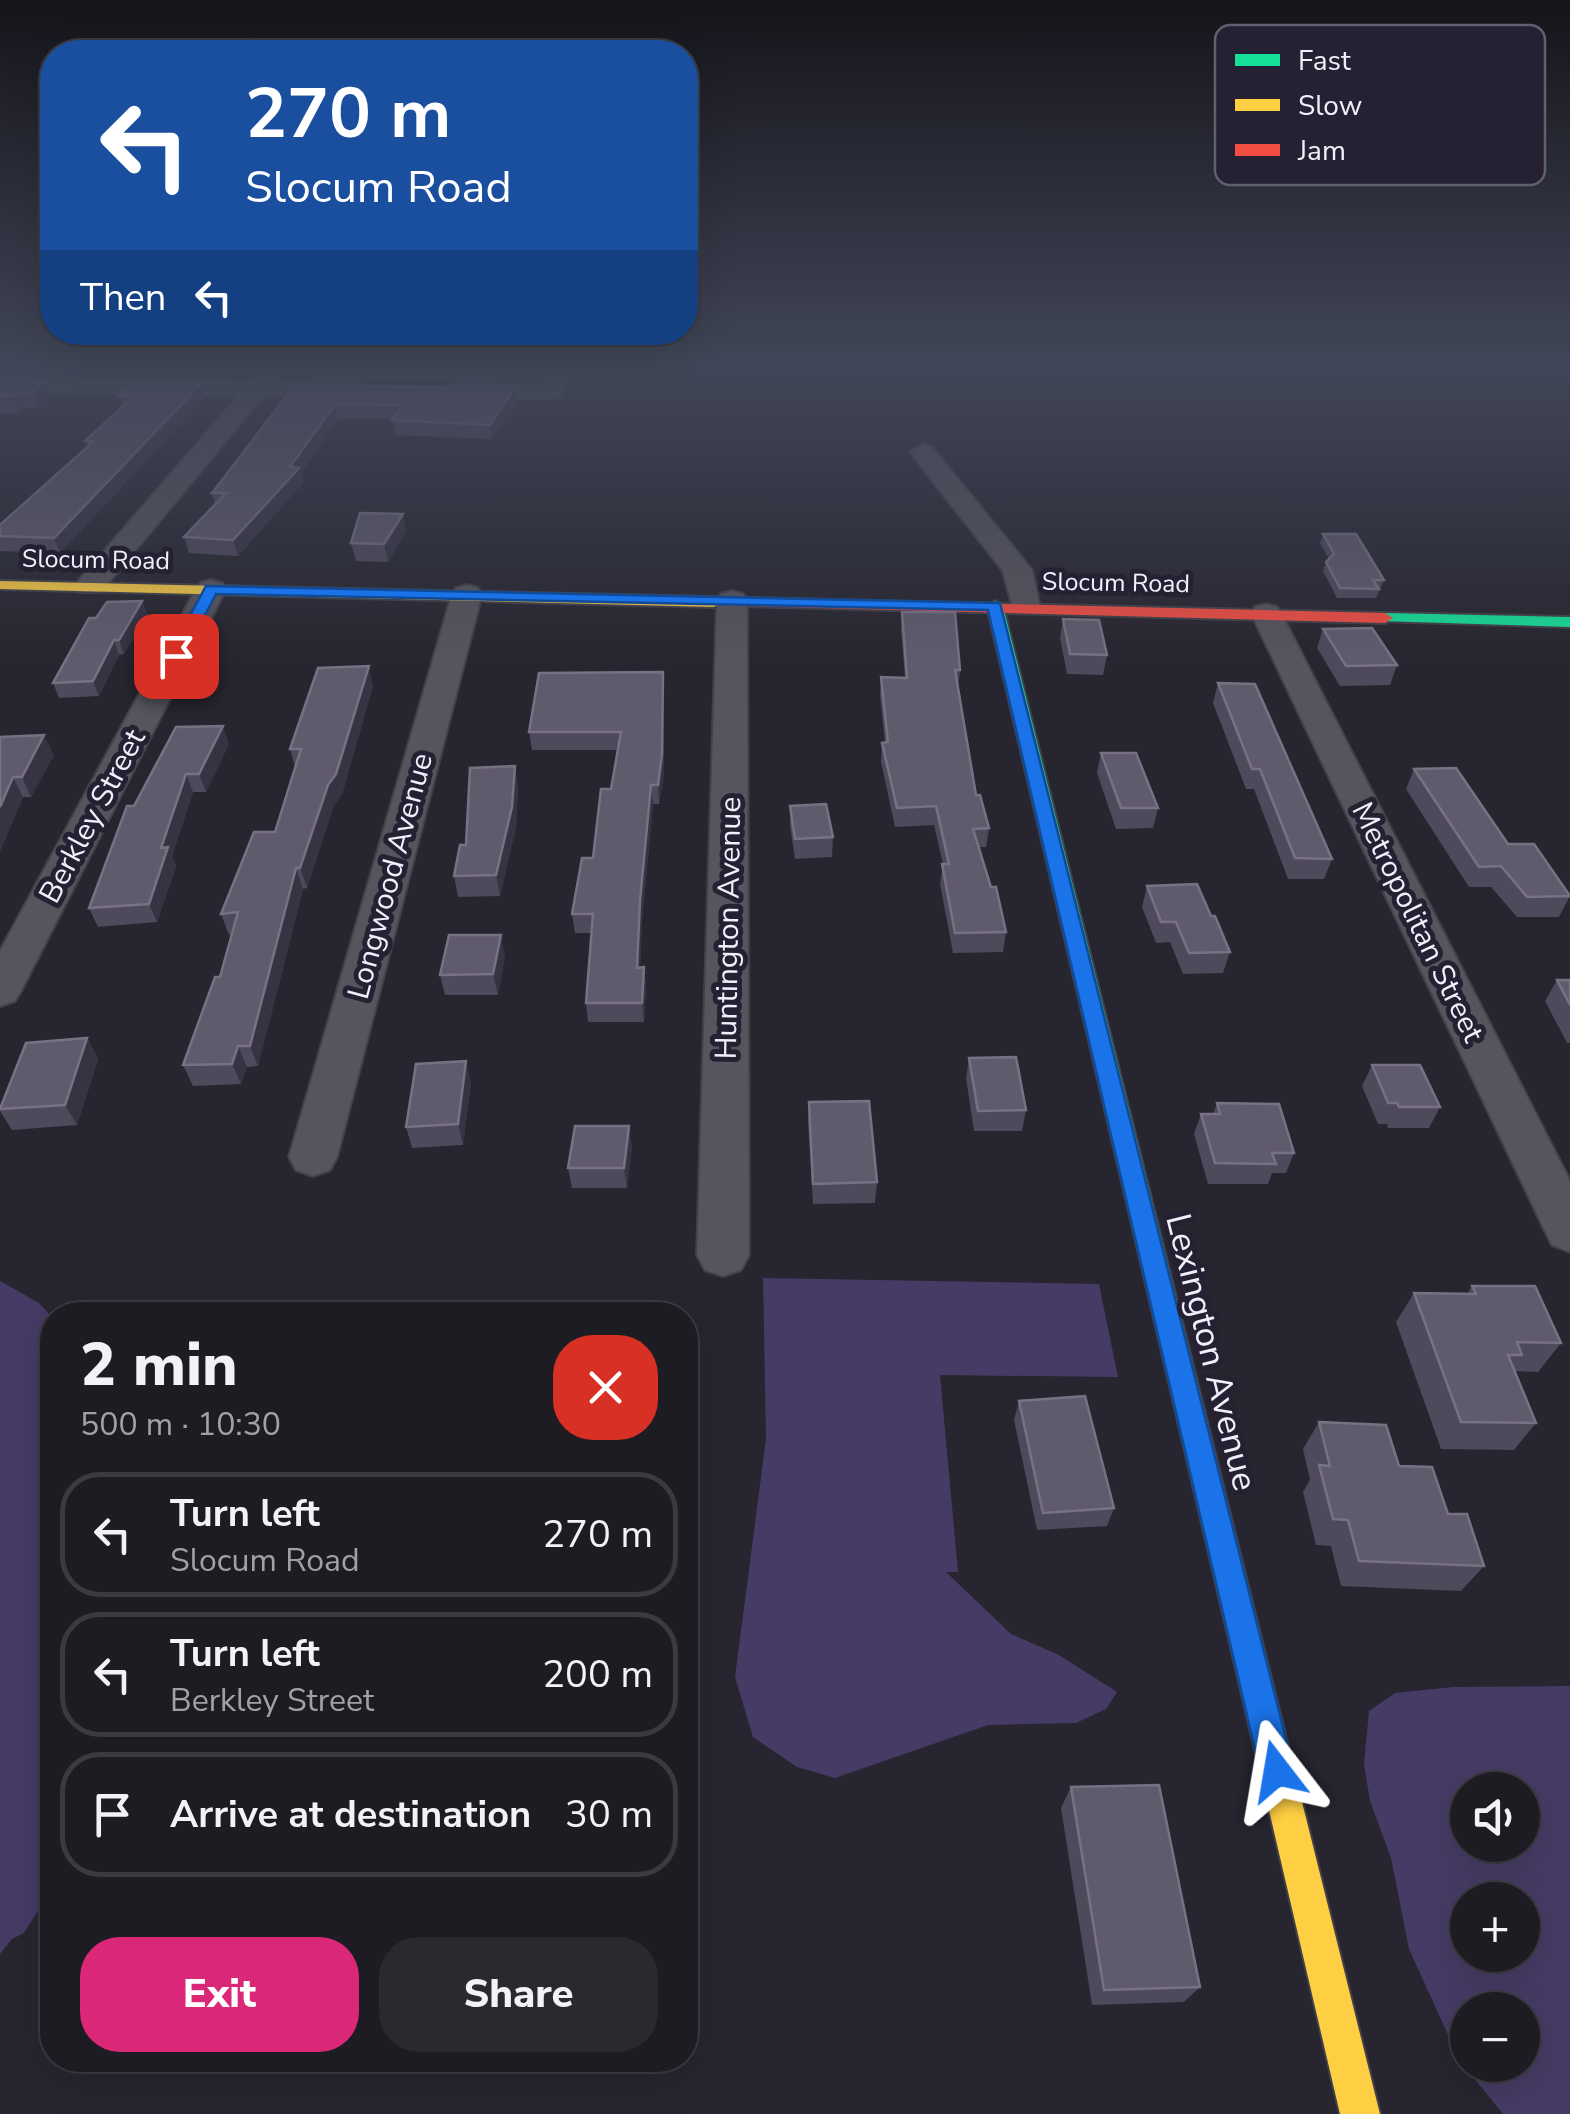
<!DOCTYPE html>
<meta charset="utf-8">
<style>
body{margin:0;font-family:"Nunito Sans",sans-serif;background:#2a2930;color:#f1f3f6;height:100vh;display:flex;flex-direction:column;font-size:38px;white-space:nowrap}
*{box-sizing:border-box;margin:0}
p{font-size:32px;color:#a0a1a6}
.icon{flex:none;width:55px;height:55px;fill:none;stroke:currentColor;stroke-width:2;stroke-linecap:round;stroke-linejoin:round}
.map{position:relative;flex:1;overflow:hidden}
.panel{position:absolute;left:40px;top:1302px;width:658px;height:770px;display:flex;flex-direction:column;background:#1d1c23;border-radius:40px;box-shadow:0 10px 40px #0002,0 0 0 2px #3b3a41}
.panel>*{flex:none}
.top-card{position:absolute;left:40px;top:40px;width:658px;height:305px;border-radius:40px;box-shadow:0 10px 40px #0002,0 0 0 2px #3b3a41;background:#1a4fa0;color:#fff;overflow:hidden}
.fabs{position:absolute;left:1450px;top:1772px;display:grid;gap:20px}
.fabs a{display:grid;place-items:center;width:90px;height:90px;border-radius:50%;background:#1d1c23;box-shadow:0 10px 40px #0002,0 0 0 2px #3b3a41;font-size:50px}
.pin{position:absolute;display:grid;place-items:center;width:85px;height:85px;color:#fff;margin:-42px;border-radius:20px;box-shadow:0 5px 15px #0006}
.me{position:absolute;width:110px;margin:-55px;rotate:346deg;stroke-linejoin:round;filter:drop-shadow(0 0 8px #0008)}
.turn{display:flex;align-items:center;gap:35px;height:210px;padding:0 40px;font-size:45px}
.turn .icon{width:130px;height:130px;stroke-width:2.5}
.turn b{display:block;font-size:70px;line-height:85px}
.then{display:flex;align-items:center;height:95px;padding:0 40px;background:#0003;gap:20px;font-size:38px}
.round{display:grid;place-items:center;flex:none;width:105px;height:105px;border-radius:40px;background:#2a2930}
.summary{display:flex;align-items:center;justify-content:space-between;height:170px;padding:0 40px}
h1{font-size:60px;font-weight:800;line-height:75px}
.button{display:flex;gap:20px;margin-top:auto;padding:20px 40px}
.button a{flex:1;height:115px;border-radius:40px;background:#db2777;color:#fff;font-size:40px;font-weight:800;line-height:115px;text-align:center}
.button a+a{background:#2a2930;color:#f1f3f6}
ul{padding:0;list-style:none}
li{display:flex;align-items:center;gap:30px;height:125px;margin:0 20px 15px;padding:0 20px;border:5px solid #3b3a41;border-radius:40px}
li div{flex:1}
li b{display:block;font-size:38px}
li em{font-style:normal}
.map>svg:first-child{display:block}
.green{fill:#463b64;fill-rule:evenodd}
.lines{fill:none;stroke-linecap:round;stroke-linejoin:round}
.street-casing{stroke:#424048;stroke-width:4}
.fast-casing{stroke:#424048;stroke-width:4}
.slow-casing{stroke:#424048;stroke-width:4}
.jam-casing{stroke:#424048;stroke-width:4}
.street{fill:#56545c;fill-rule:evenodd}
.fast{fill:#16e098;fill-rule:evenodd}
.slow{fill:#ffcf43;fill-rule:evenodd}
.jam{fill:#f24e42;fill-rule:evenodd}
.wall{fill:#4e495b}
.shaded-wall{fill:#373342}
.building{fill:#605b6c;stroke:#777283;stroke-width:2.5}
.route{fill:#1a73e8;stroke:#114b97;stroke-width:2.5}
.labels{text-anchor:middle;stroke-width:10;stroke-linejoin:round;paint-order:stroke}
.far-street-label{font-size:25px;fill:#f2effc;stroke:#252133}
.street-label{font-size:30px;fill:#f2effc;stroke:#252133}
.near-street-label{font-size:35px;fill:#f2effc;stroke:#252133}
.key{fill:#252133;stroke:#625f6f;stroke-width:2.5}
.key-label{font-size:28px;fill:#f2effc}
</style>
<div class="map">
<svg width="1570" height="2114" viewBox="0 0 1570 2114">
<rect width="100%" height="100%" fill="#27252f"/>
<path class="green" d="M763 1278 1099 1284 1118 1377 940 1375 958 1572H946L1011 1634 1059 1655 1117 1692 1106 1709 1076 1723 988 1725 835 1778 797 1767 753 1737 735 1677 766 1439Z
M0 1281 39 1303 52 1317V1889L24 1933 12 1939 0 1954Z
M1570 1686V2114H1503L1460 2061 1409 1949 1391 1858 1370 1801 1364 1764 1369 1711 1395 1693 1453 1687ZM1468 1790H1522V1845H1468ZM1522 1900V1955H1468V1900ZM1522 2010V2065H1468V2010Z"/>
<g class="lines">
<defs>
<path id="street" d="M262 368H278L281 373 275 381 355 382 367 389 355 396 264 395 101 592H79L75 586 79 580 239 395 0 392V378L251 381Z
M551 368H573L559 397 551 399 454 397 442 390 454 383 543 385Z
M923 444 932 447 1032 570 1040 607 1036 613H1014L1003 571 910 452Z
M211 580 222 583 226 589 21 991 15 1001 0 1006V951L196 589 200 583Z
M467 585 478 588 482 594 337 1157 330 1170 313 1176 296 1170 289 1157 452 594 456 588Z
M732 591 743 594 747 600 749 1255 741 1270 723 1276 705 1270 697 1255 717 600 721 594Z
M1266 604 1277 607 1281 613 1570 1181V1252L1552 1245 1545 1231 1251 613 1255 607Z"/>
<path id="fast" d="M995 601 1003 606 1196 1378 1192 1387 1182 1390 1172 1387 1168 1378 987 606Z
M1385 613 1570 617V627L1380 621V615Z"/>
<path id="slow" d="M0 581 714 597 722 602 714 607 0 589Z
M1182 1366 1192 1369 1196 1378 1380 2114H1340L1168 1378 1172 1369Z"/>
<path id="jam" d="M714 597 1385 613 1393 618 1385 623 709 605 706 602Z"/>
</defs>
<use href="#street" class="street-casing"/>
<use href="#fast" class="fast-casing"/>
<use href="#slow" class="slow-casing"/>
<use href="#jam" class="jam-casing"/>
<use href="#street" class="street"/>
<use href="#fast" class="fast"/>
<use href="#slow" class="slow"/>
<use href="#jam" class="jam"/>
</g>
<path class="wall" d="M0 368H78L72 375 0 371Z
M156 368H232L223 377 159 376Z
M312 368H533L528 381 314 379Z
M0 378 45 380 51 396 39 408H25L20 413H0Z
M295 385 517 402 492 439 395 435 393 419H338L301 473 303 483 238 556 189 553 184 537 215 504 212 493Z
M119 396 204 398 60 553 0 551V525L87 447 85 441 122 406Z
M403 514 406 531 388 562 356 561 351 543Z
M1323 534 1384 580 1376 598H1337L1323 571 1326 562 1329 559 1320 543Z
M142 601 148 615 124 654 119 655 99 696 59 698 53 683 96 618Z
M902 612 960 670 958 688 976 795 989 828 986 847H979L1006 932 1003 952 953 953 940 884 943 864 934 825 895 827 881 762 882 743H885L880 696 881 677 905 678 901 630Z
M1063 619 1107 655 1103 675 1067 674 1060 638Z
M1323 629 1397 665 1390 685 1340 686 1317 648Z
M663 672 664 772 659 804H653L642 920 640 967H644L646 986 644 1022H588L586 1003 591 933H575L572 914 593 858 611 789 618 750H532L529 732Z
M1218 683 1332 859 1324 879H1288L1254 789H1246L1213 703Z
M373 686 342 794 334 805 307 888 303 889 258 1066 247 1067 241 1084 193 1086 183 1065 220 977 232 934 229 935 221 914 275 832 295 767 290 749Z
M0 737 54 755 31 797H23L0 851Z
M229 744 206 792H193L172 856 176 866 157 922 98 927 89 908 134 806Z
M1101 753 1158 808 1153 828 1116 829 1097 773Z
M1414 769 1570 896 1559 917H1517L1491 887H1469L1406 789Z
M518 786 516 827 500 896 458 897 454 876 466 845Z
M790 806 833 837 832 857 795 859 790 826Z
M1147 886 1211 916 1230 952 1223 973 1183 974 1170 942 1156 943 1142 907Z
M505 956 498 995H445L440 975Z
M1557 980H1570V1043H1567L1545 1001Z
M87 1038 98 1059 77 1125 12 1130 0 1111V1107Z
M969 1058 1026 1110 1022 1131H974L966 1078Z
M1372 1065 1440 1107 1429 1128H1388L1387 1124H1378L1362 1086Z
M471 1082 463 1145 412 1148 406 1127Z
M809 1102 877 1182 875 1203 813 1204 808 1122Z
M1217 1103 1294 1153 1286 1173H1272L1268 1184H1208L1194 1134 1201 1114H1213Z
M632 1147 627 1188H572L568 1168Z
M1472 1286 1561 1343 1538 1372 1515 1371 1536 1423 1514 1450 1441 1449 1396 1322 1414 1293 1467 1294Z
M1019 1401 1114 1508 1107 1526 1037 1530 1014 1420Z
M1319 1422 1399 1466 1448 1514 1484 1566 1461 1591 1341 1586 1331 1546 1316 1545 1303 1492 1310 1480 1303 1449Z
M1071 1787 1200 1987 1184 2002 1092 2005 1061 1808Z"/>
<path class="shaded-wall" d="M69 368H78L72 375Z
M221 368H232L223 377Z
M526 368H533L528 381Z
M45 380 51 396 39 408 33 392Z
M200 385 204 398 60 553 54 538Z
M515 388 517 402 492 439 490 425Z
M19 392 25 408 20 413 14 396Z
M335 404 338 419 301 473 303 483 238 556 233 540 290 467Z
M403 514 406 531 388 562 384 544Z
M142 601 148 615 124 654 119 640Z
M114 640 119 655 99 696 93 681Z
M369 666 373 686 342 794 334 805 307 888 300 868Z
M663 672 664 772 659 804 658 785Z
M223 726 229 744 206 792 199 774Z
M44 735 54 755 31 797 22 777Z
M515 766 518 786 516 827 500 896 496 875Z
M186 774 193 792 172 856 176 866 157 922 149 904 161 848Z
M13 777 23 797 0 851V807Z
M651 785 653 804 642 920 639 987 637 968 640 901Z
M296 868 303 889 258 1066 250 1046Z
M501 935 505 956 498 995 493 974Z
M644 967 646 986 644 1022 642 1003Z
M87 1038 98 1059 77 1125 65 1105Z
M238 1046 247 1067 241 1084 232 1064Z
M466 1061 471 1082 463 1145 458 1124Z
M629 1126 632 1147 627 1188 624 1168Z"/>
<path class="building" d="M0 378 45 380 33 392H19L14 396H0Z
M132 384 200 385 54 538 0 536V525L94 441H85L134 396H119Z
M295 385 515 388 490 425 392 420 402 405 335 404 290 467 299 468 233 540 184 537 226 493H212Z
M360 513 403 514 384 544 351 543Z
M1323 534H1356L1384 580H1373L1379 589 1340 588 1326 562 1334 554Z
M142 601 119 640H114L93 681 53 683 89 618H96L107 602Z
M902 612H955L960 670H955L976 795H980L989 828 973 829 991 887H996L1006 932 955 933 942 864H949L936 806 897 808 882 743 888 742 881 677 907 678Z
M1063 619 1099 620 1107 655 1070 654Z
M1372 628 1397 665 1346 666 1323 629Z
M369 666 336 774 328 785 300 868H296L250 1046H238L232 1064 183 1065 215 977H220L238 912 221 914 254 832H275L301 749H290L318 668Z
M663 672 662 754 658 785H651L640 901 637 968 644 967 642 1003H586L593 914H572L582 858H593L601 789H611L621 732H529L539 673Z
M1218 683 1255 684 1332 859 1295 858 1260 769H1252Z
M223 726 199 774H186L161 848 168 847 149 904 89 908 127 806H134L176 727Z
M44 735 22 777H13L0 807V737Z
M1101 753H1136L1158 808H1121Z
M515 766 512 807 496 875 454 876 460 845H466L470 768Z
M1456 768 1508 844H1534L1570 896 1527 897 1501 866 1479 867 1414 769Z
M826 804 833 837 795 839 790 806Z
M1197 884 1211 916H1215L1230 952 1189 953 1176 922H1161L1147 886Z
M449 935H501L493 974 440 975Z
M1557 980H1570V1005Z
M87 1038 65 1105 0 1109 26 1043Z
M1016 1057 1026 1110 978 1111 969 1058Z
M466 1061 458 1124 406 1127 416 1064Z
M1372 1065H1420L1440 1107H1399L1397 1103H1388Z
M869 1101 877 1182 813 1184 809 1102Z
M1217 1103 1279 1104 1294 1153H1272L1276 1164 1215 1163 1201 1114H1220Z
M575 1126H629L624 1168H568Z
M1472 1286H1535L1561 1343 1517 1342 1522 1355H1508L1536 1423 1461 1422 1414 1293 1476 1294Z
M1085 1396 1114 1508 1043 1513 1019 1401Z
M1319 1422 1386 1425 1399 1466 1432 1467 1448 1514H1467L1484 1566 1359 1561 1348 1520 1333 1519 1319 1465 1330 1466Z
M1159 1785 1200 1987 1104 1990 1071 1787Z"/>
<linearGradient id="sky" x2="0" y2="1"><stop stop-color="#15141a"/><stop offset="0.55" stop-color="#414658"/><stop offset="1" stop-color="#414658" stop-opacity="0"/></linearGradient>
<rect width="1570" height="664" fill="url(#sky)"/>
<path class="route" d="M206 586 1000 603 1294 1771 1289 1783 1277 1788 1265 1783 1260 1771 988 610 216 594 182 659H170L168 656Z"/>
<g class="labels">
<g class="far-street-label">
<text transform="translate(96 559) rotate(1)" y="9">Slocum Road</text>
<text transform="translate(1116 582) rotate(1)" y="9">Slocum Road</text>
</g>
<g class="street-label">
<text transform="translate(92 816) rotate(-62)" y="10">Berkley Street</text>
<text transform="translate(390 876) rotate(-75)" y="10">Longwood Avenue</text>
<text transform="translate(1418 922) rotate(64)" y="10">Metropolitan Street</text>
<text transform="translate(728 928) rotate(-89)" y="10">Huntington Avenue</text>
</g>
<g class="near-street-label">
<text transform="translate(1212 1352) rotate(76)" y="12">Lexington Avenue</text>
</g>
</g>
<rect x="1215" y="25" width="330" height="160" rx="15" class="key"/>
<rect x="1235" y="54" width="45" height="12" fill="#16e098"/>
<rect x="1235" y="99" width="45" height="12" fill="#ffcf43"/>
<rect x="1235" y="144" width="45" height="12" fill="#f24e42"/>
<g class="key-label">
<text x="1298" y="70">Fast</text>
<text x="1298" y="115">Slow</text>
<text x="1298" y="160">Jam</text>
</g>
</svg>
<div class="fabs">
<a><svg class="icon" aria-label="sound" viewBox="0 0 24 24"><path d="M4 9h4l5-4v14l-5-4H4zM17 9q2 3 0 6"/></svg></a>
<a>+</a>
<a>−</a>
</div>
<div class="pin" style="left:176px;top:656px;background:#d93025"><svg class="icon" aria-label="arrive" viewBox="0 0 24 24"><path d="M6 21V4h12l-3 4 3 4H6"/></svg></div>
<svg class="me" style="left:1277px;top:1771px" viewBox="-20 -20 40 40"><path d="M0-17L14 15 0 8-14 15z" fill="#1a73e8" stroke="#fff" stroke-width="4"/></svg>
<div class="top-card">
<div class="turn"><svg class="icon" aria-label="left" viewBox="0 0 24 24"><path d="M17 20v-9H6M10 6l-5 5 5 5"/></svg><div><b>270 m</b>Slocum Road</div></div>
<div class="then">Then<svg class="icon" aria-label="left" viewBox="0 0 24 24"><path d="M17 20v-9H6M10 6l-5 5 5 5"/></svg></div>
</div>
<section class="panel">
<div class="summary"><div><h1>2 min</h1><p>500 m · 10:30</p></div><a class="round" style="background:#d93025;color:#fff"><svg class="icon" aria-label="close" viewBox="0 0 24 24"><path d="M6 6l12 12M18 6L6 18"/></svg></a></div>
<ul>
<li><svg class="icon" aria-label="left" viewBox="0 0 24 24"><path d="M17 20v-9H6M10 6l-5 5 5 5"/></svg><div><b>Turn left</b><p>Slocum Road</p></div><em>270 m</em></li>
<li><svg class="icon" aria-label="left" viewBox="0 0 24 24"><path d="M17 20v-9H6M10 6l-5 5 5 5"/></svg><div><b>Turn left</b><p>Berkley Street</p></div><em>200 m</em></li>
<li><svg class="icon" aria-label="arrive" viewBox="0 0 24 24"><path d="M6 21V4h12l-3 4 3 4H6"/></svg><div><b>Arrive at destination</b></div><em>30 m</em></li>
</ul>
<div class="button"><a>Exit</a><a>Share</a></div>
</section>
</div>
